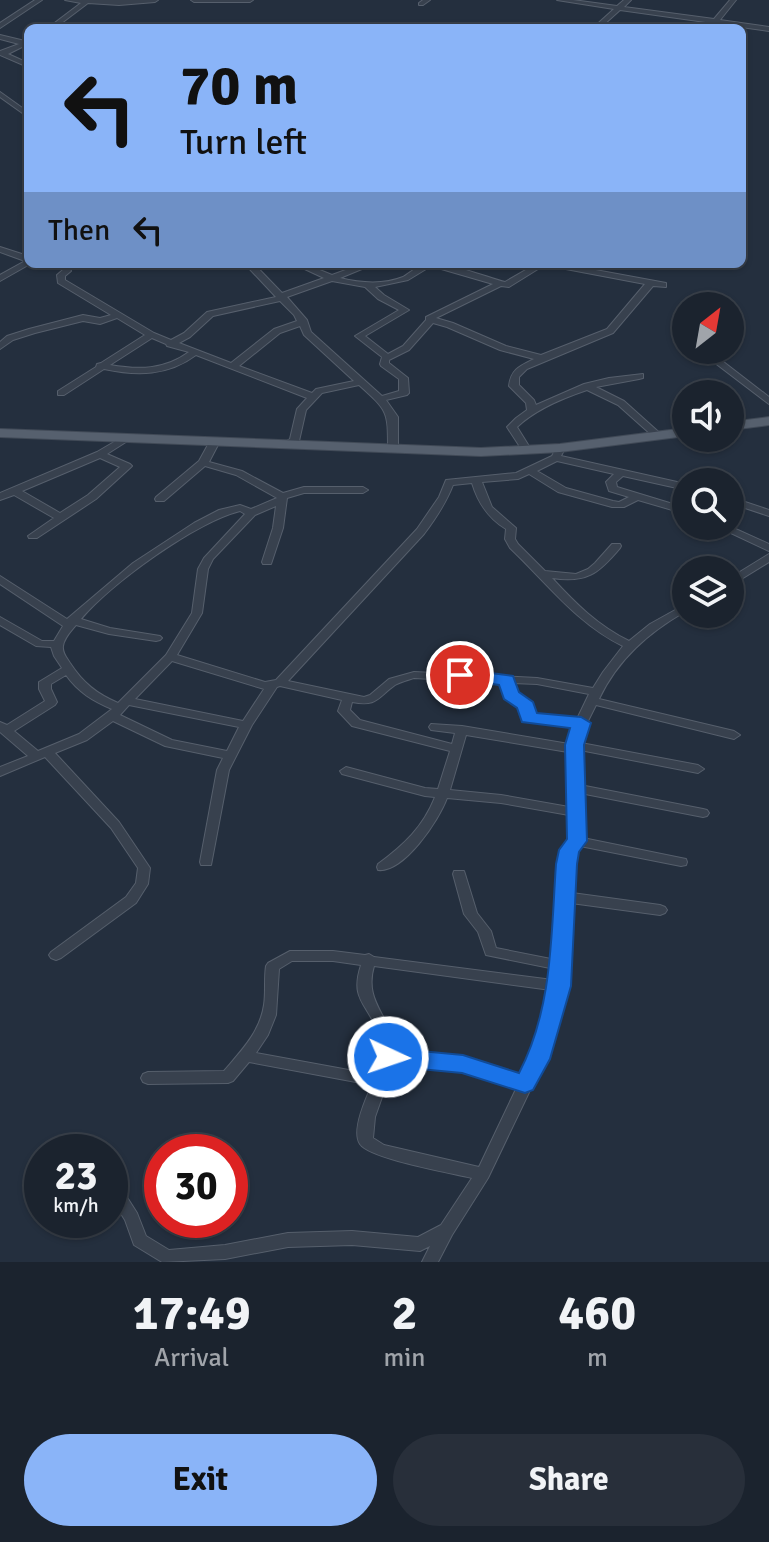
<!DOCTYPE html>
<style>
body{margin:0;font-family:Signika,sans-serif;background:#282f3a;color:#f1f3f6;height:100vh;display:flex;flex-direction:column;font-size:30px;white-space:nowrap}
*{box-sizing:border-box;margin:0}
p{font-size:26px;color:#a0a4aa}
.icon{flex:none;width:44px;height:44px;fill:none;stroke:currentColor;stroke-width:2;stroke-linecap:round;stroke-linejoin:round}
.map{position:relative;height:1262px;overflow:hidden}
.details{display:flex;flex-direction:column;background:#1b232e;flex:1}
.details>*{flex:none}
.hud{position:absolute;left:24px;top:24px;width:722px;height:244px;border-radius:12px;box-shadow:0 2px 6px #0004,0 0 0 2px #39404a;background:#8ab4f8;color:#111;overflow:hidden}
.needle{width:52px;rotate:31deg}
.controls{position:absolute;left:672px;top:292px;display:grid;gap:16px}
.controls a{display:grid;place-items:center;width:72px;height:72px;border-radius:50%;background:#1b232e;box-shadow:0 2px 6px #0004,0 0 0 2px #39404a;font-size:40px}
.speed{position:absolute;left:24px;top:1134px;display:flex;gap:16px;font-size:40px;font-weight:700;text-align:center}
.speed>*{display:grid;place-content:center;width:104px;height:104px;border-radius:50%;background:#1b232e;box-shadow:0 2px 6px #0004,0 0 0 2px #39404a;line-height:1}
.speed small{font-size:20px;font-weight:400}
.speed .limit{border:12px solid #d22;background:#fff;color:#111}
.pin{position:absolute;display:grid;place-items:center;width:68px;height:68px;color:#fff;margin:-34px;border:4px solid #fff;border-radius:50%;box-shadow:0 2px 8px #0007}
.me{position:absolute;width:88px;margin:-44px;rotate:93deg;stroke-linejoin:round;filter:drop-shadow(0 0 6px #0008)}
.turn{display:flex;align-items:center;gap:28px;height:168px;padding:0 24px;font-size:36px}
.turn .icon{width:104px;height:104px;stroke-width:2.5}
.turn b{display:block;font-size:56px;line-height:68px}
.then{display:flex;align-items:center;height:76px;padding:0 24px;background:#0003;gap:16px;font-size:30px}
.eta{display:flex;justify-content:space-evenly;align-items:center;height:136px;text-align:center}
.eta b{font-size:48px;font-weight:700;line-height:56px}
.cta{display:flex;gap:16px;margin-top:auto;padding:16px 24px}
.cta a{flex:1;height:92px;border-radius:48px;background:#8ab4f8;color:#111;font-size:32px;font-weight:700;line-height:92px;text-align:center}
.cta a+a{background:#282f3a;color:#f1f3f6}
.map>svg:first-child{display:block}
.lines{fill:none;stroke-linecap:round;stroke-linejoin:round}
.minor-casing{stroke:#565f6c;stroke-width:2}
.primary-casing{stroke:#414a57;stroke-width:2}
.minor{fill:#38414e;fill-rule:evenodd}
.primary{fill:#56606e;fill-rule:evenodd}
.route{fill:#1a73e8;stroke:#114b97;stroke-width:2}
</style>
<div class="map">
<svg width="769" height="1262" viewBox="0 0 769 1262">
<rect width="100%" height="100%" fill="#242f3e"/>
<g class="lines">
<defs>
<path id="minor" d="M35 0H42L0 28V23Z
M65 0H158L155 2 119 5 88 3 55 28H48L81 3Z
M191 0H253L250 2H194Z
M423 0H430L423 5H419V3Z
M557 0H573L617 6 624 0H631L624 7 714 19 730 0H736L720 20 769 27V31L620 10 600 28H593L614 9Z
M158 24 161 26 160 28H154Z
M0 35 25 41 28 40V44L8 54 28 63V67L0 55V51L19 44 0 39Z
M0 92 28 112V117L0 97Z
M0 247 28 256V264H30L0 281V275L25 261 0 252Z
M245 264H254L282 293 324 278 294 264H305L332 275 362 264H374L340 278C360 283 383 285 403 277 410 273 417 266 425 264 443 260 486 277 505 282L536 264H563L666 283V287L653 286 613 333 527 369 519 377V385L534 400 536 405 584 384 609 378 643 374V378L639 379 596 387 624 401 663 436 661 438H655L618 405 587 390C563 398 536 409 517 427L532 451 530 453H524L507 427 516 418 527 410 526 403 509 386C511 369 520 366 534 359L500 350 447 327 433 323 409 350 389 360V363L408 378 409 393 407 395 386 400 398 417V449L393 452 388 449C388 411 388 411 359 385L322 393 306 410 299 441 287 447 282 444 290 439 297 409 307 398 196 355C168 376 137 376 104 369L64 395H58V391L96 367 97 364 101 363 145 335 117 318 100 324 83 321 35 333 13 340 0 349V342L7 336 29 329 83 315 100 318 111 315 58 283 57 275 64 269H70L71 271 65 276V280L154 333 171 340 184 333 207 312 276 297ZM546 264 550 266 645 284 607 329 541 355 506 346 453 323 436 318 501 286 509 287ZM431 266 493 284 426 317V320L403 346 388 354 365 336 409 310 384 295 375 287 408 280ZM332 281 365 287 378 299 399 310 355 336 382 357 380 364 381 366 399 379V391L382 396 311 332 307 320 287 297ZM280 301 294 315 297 321 274 329 231 363 179 343 190 337 213 316ZM300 326 304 335 354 381 316 389 312 393 239 366 280 333ZM152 338 166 344 167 346 189 352C164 370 139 370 110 365Z
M625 264H643L645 266 641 268Z
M698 350H708L769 397V404Z
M126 435 131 438 129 440 107 454 130 464 132 466 130 468 96 499 37 538H29L28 536 54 518 14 495 0 500V493L97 452ZM100 458 120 467 88 495 60 513 22 491Z
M215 438 220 441 209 462 242 471 283 493 304 487H363L368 490 363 493H304L287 498 283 528 271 564H263L262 562 273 528 276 506 255 515 213 559 208 569 202 613 177 655 265 682 276 680 417 529 439 497 446 480 516 473 552 456 557 446 560 445 565 448 561 456 686 484V490L623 476 616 482 617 487 686 508V514L638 500 624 507H612L558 492 529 474 518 479 482 482 492 507 516 528 515 539 518 544 545 571 576 574 588 569 595 563 612 544H620L621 546 620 548C598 574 587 583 552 578 575 603 598 626 629 641L650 624 686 604V611C648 633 618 659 599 699L734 731 740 735 734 739 596 705 585 727 581 743 698 765 704 769 698 773 580 750V785L703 809 707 810 709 813 707 816 703 817 580 793 583 838 681 858 686 859 687 862 686 865 681 866 580 846C569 858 572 878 572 893L660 905 665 907 667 910 665 913 660 915 571 903 570 966 559 1018 545 1059 488 1178 452 1235 438 1262H422L430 1246 420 1251 352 1245 288 1247 225 1259 162 1262 134 1245 125 1220 110 1196 111 1178 116 1180 137 1213 146 1236 169 1250 225 1245 288 1233 352 1231 418 1237 441 1225 472 1178C452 1173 370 1159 360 1144 351 1131 366 1098 372 1085L249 1062 233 1081 228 1083 148 1084 143 1082 141 1078 143 1074 148 1072 224 1071C241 1051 260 1032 264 1005 266 992 264 979 266 966L268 963 290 951H333L365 955 369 954 374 957 553 980 555 969 486 955 478 932 464 914 453 874 454 871H464L465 874 477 913 491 931 496 948 556 960 560 864 563 850 571 840 569 815 501 803 447 798C439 820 404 873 378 870L377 867 378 864C404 845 423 827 435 797L425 796 342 774 340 771 346 767 425 788 438 789 450 751 352 726 338 711 342 700 280 686 277 687 252 725 229 770 211 865H201L200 862 217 770 223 758 165 746 113 721 87 740 55 753 119 822 150 868 148 884 136 903 61 958 56 960 51 958 49 955 51 952 126 897 136 883 138 868 111 828 45 757 0 776V767L28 756 0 732V722L7 725 45 701 39 689V682L62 668 54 656 51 647 36 646 0 625V617L42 641H54L63 626 0 584V576L67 619 133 563 194 523 219 510 240 505 251 509 277 498 236 475 205 466 164 501H156L155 499 156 497 199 461 210 441ZM557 461 614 474 606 482 609 491 629 497 619 502 613 501 566 488 537 471ZM472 483C478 503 488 518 506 529L505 539 510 548C547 583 577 624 623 646L603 672 593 688 537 678 414 672 389 679 370 695 364 697 288 681 424 534C436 518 446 503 453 485ZM240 511 245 514 204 558 198 569 192 613 166 655 118 703C97 694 83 683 70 663 67 658 62 653 63 646 64 638 71 631 76 625L109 634 156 641 160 640 162 638 160 636 110 628 81 619C112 583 194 523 240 511ZM172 661 261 688 264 689 243 721 135 699ZM66 675C78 692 93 701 112 709L79 734 38 751 14 731 55 705 57 702 51 689V684ZM414 678 502 683 506 696 521 707 524 721 574 726 569 744 462 726 431 724 429 727 431 730 455 733 452 744 360 720 350 710 352 702C377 707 377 698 395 685 400 682 408 680 414 678ZM513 683 537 684 589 694 577 719 534 715 533 706 515 692ZM129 705 239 727 227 751 172 740 120 715ZM466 735 568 752 569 807 501 795 450 790ZM292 961H333L361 965C350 999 366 1002 377 1030 383 1045 381 1060 376 1075L256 1053 268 1035 276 1015 279 969ZM374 966 551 990C544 1020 536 1049 522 1077L463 1059 395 1052C392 1016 363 1003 374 966ZM394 1063 463 1069 517 1087 479 1167 384 1145 373 1138 375 1117Z
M730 497 769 510V516L730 503Z
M716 526H729L769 544V551Z
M769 554V562L730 586V578Z"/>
<path id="primary" d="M769 417V425L730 430V422Z
M686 428V436L560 452 481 456 0 437V429L481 448 560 444Z"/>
</defs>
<use href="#minor" class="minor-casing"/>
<use href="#primary" class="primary-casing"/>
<use href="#minor" class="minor"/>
<use href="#primary" class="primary"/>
</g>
<path class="route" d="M460 669 513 676 519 692 533 702 537 713 581 717 591 723 584 745 587 841 579 852 577 864 571 986 550 1059 533 1090 525 1093 462 1073 388 1066 379 1063 376 1057 379 1051 388 1048 463 1055 519 1073C553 1008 551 934 556 864L559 850 567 839 565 745 570 728 522 722 517 708 504 699 499 685 454 679 451 675 454 671Z"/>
</svg>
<div class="controls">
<a><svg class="needle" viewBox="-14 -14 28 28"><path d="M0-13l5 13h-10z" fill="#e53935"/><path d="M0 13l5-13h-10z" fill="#a0a4aa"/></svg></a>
<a><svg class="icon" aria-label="sound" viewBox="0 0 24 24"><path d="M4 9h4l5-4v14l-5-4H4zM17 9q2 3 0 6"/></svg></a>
<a><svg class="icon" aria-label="search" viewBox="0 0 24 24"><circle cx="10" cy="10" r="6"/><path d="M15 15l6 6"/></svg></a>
<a><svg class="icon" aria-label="layers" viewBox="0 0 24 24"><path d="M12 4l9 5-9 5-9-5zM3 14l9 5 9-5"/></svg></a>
</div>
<div class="speed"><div>23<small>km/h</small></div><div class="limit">30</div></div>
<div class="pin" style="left:460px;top:675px;background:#d93025"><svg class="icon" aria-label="arrive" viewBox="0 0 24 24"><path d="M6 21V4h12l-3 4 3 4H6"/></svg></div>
<svg class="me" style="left:388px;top:1057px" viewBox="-20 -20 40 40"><circle r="17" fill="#1a73e8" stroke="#fff" stroke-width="3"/><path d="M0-11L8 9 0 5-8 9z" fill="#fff"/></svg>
<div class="hud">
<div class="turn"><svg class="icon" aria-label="left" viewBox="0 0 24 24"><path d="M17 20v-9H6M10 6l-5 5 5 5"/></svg><div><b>70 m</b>Turn left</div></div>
<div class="then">Then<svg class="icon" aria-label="left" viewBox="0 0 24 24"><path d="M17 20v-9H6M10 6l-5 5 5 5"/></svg></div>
</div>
</div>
<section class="details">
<div class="eta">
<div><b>17:49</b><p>Arrival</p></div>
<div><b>2</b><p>min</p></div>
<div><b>460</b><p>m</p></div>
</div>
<div class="cta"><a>Exit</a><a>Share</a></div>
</section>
